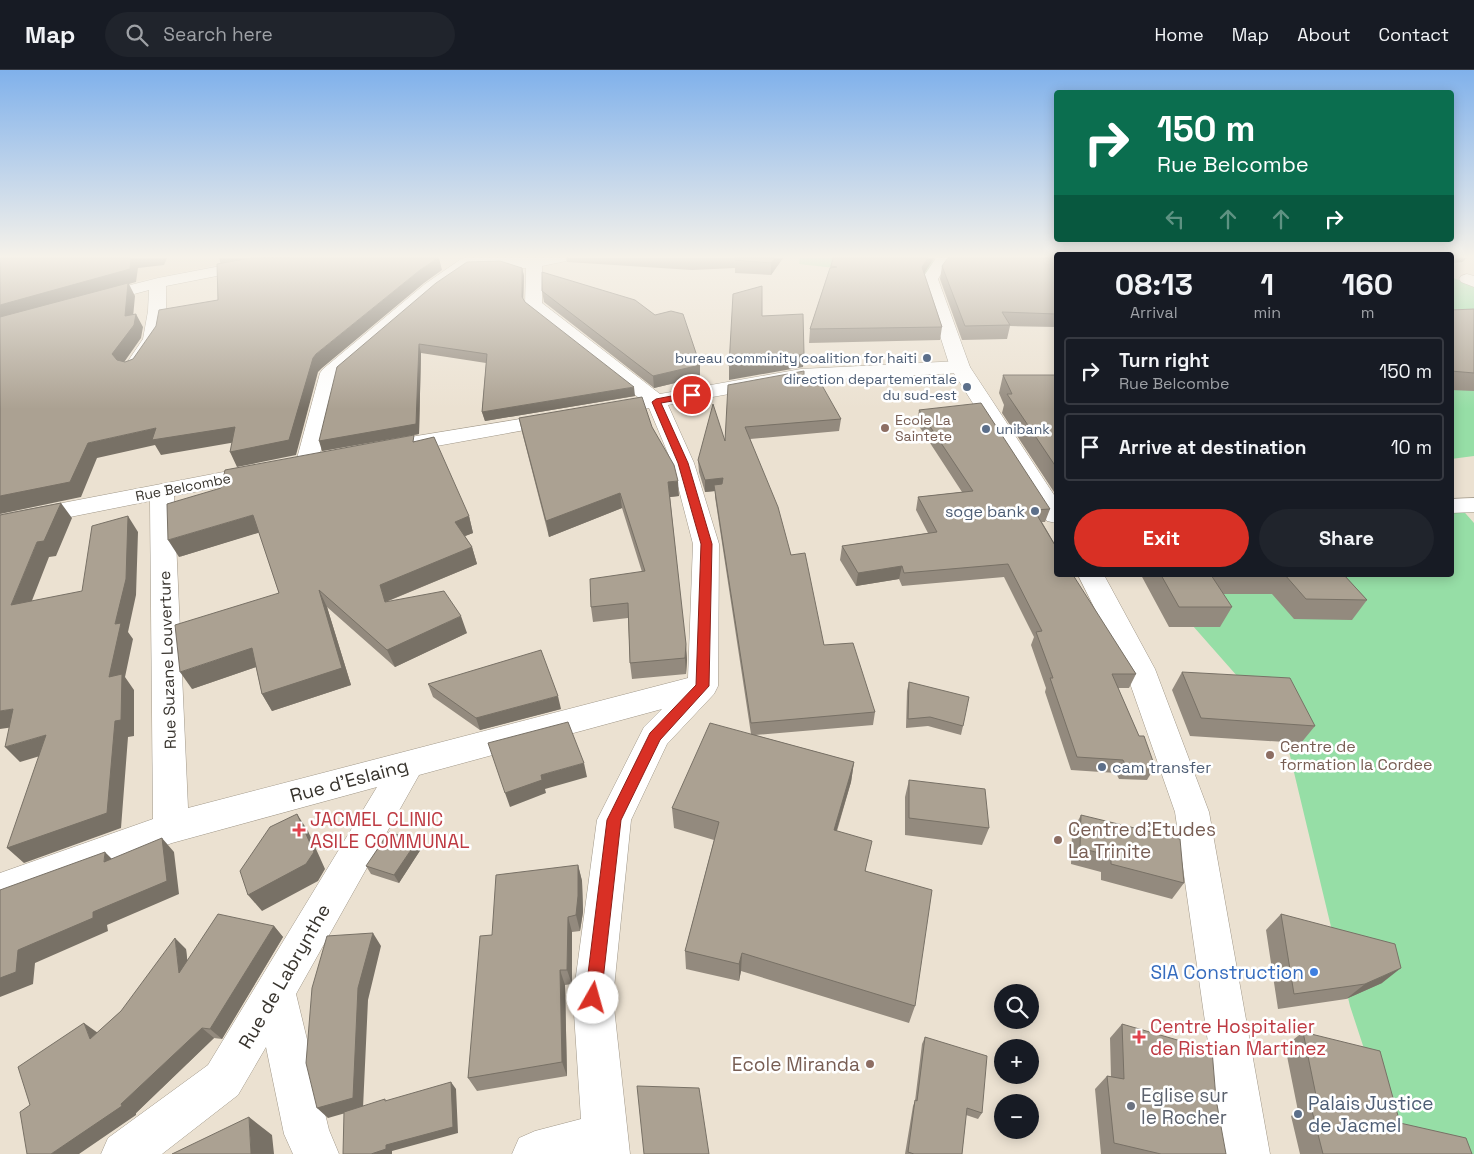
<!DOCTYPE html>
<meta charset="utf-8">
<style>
body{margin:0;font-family:"Space Grotesk",sans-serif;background:#20242c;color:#f1f3f6;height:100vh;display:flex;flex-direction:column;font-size:19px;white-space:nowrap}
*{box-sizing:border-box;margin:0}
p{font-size:16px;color:#9ea1a6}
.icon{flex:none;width:28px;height:28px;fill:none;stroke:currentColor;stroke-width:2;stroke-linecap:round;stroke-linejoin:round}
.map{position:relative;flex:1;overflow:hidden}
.sheet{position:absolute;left:1054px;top:182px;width:400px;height:325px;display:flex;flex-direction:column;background:#171b24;border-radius:5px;box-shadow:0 2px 12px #0003}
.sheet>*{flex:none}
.banner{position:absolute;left:1054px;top:20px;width:400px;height:152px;border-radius:5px;box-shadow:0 2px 12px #0003;background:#0b6e4f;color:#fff;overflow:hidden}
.tools{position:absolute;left:994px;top:914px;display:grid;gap:10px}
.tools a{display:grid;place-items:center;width:45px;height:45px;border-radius:50%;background:#171b24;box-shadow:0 2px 12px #0003;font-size:25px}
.pin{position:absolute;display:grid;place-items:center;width:42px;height:42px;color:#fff;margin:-21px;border:2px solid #fff;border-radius:50%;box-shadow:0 1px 5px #0007}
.me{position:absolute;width:55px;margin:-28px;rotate:7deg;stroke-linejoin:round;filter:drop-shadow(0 0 4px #0008)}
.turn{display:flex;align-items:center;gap:18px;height:105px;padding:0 20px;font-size:22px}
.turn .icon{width:65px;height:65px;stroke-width:2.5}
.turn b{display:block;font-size:35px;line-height:42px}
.lanes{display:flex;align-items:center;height:48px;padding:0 20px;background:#0003;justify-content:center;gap:25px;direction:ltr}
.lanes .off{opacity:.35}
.eta{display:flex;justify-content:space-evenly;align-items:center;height:85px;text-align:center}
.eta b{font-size:30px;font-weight:600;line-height:35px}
.button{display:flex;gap:10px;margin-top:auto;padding:10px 20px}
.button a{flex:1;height:58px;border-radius:30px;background:#d93025;color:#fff;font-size:20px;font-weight:600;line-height:58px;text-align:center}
.button a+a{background:#20242c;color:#f1f3f6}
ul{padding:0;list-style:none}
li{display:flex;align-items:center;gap:15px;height:68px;margin:0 10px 8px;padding:0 10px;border:2px solid #363941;border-radius:5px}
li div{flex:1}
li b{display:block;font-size:19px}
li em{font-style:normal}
header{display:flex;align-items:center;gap:30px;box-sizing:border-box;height:70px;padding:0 25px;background:#171b24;border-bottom:1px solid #363941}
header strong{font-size:24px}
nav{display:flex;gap:28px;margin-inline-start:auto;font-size:18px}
.search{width:350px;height:45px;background:#20242c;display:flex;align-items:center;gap:12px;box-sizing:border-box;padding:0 18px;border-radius:28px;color:#9ea1a6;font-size:19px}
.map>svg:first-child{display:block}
.built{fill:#e3d4be}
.green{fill:#96dea6}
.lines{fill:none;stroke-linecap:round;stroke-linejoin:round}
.minor-casing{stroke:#a19889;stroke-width:1}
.major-casing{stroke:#a19889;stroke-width:1}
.minor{fill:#fff;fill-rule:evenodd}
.major{fill:#fff;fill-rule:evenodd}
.wall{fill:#938a7e}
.shaded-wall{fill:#787166}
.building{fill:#aba192;stroke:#787166}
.route{fill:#d93025;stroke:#8d1f18}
.service-dot{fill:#5c6f8a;stroke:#fff;stroke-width:2}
.education-dot{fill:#8d6e63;stroke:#fff;stroke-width:2}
.health-dot{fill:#e0444e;stroke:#fff;stroke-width:2}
.shop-dot{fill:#3f7fe0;stroke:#fff;stroke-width:2}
.worship-dot{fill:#6b7280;stroke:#fff;stroke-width:2}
.labels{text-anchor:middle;stroke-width:5;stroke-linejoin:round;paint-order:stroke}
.far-service-label{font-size:14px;fill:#4e5e75;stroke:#fff;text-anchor:end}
.far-education-label{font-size:14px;fill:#785e54;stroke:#fff;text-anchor:start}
.far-street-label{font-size:14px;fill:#38342e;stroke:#fff}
.service-label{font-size:16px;fill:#4e5e75;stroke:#fff;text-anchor:end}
.street-label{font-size:16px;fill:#38342e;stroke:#fff}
.education-label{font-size:16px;fill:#785e54;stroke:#fff;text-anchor:start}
.near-street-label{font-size:19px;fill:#38342e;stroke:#fff}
.near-health-label{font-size:19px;fill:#be3a42;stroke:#fff;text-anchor:start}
.near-education-label{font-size:19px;fill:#785e54;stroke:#fff;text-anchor:start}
.near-shop-label{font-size:19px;fill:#366cbe;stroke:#fff;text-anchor:end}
.near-worship-label{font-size:19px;fill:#5b616d;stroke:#fff;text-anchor:start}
.near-service-label{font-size:19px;fill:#4e5e75;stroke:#fff;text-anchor:start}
</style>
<header>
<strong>Map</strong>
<div class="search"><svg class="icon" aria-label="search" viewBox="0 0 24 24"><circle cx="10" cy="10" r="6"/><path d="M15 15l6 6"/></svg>Search here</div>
<nav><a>Home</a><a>Map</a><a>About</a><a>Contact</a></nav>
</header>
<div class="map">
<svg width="1474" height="1084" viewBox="0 0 1474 1084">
<rect width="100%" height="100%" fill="#ebe1d1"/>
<path class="built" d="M21 188H252L40 231Z"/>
<path class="green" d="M800 188H898L936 191 924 208 799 194Z
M1451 207 1474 216V239L1451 240Z
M1451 298 1474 313V386L1451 389Z
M1451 427 1474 453V1084H1424L1397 1079 1350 936 1286 669 1260 632 1148 505H1451Z"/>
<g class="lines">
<defs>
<path id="minor" d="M262 188H291L288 191 283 193 166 216V241L161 269 144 295 137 297 130 295 128 291 143 269 148 241 149 220 97 234 91 233 89 229 91 225 158 208Z
M465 188H568L566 191 542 196V233L660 324 801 299 960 291 967 293 970 297 967 301 960 303 801 311 668 335 694 393 719 474 718 616 714 624 667 674 631 750 613 928 630 1084H512L519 1068 535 1061 581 1049 573 928 597 750 644 657 662 639 419 705 296 924 329 1060 339 1084H293L284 1064 266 977 238 1025 162 1084H101L108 1068 208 995 377 717 172 773 0 837V803L153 749 150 431 0 461V445L260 395 268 397 271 402 268 407 260 409 174 426 188 738 688 608 693 474 672 393 649 338 639 340 632 338 629 334 632 330 639 328 528 239 525 235 526 198 470 197 437 220 339 305 318 392 315 397 307 399 299 397 296 392 320 303 323 299 425 214 461 189Z
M1467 204 1474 206V217L1461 212 1459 209 1461 206Z
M557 343 564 345 567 349 564 353 398 383 390 381 387 376 390 371 398 369Z
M1474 428V442L1451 443V429Z"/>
<path id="major" d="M936 188H951L938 209 970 297 1056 428V453L1047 451 1044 446 950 297 922 209Z
M1078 505H1104L1155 599 1209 742 1270 1084H1224L1175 742 1125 599Z"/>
</defs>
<use href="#minor" class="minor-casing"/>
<use href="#major" class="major-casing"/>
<use href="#minor" class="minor"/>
<use href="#major" class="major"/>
</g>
<path class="wall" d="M566 188H783L771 205 735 203V198L692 200 567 192Z
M830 188H934L924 203 942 257 940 270 809 273 810 259 833 188Z
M1056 188V257L1010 256 1007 269 962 270 940 209 942 196Z
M522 198 524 206 523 229 525 232 635 326 485 351 482 342 486 293 421 283 419 364 322 381 337 297Z
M542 221 700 295V307L654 318 544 232Z
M1474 239V321L1451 320V240Z
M1003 305H1056V425L1002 343 1004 335 999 323Z
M804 310 841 349 839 361 750 369 791 485 824 575 875 642 873 655 755 665 854 692 851 712 837 761 866 801 915 936 909 953 741 901 739 911 686 899 685 881 714 770 674 758 672 738 751 664 715 427V421L705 422 699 402 698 390 725 371Z
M919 340 1050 439 1045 452H1042L1081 519 1136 604 1129 618H1118L1139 666 1155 697 1147 710 1119 709 1116 703 1071 700 1045 622 1046 618 1031 575 1034 567 1004 507 902 516 899 509 856 516 840 490 842 476 928 463 916 440 918 427 962 422 917 353Z
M519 348 652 357 679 426 670 427 687 590 686 604 632 609 630 593 628 548 593 552 591 537 642 502 622 438 549 467 522 362Z
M415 371 469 446 473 463 465 466 472 477 477 494 386 532 467 563 395 597 327 537 351 615 272 641 262 624 256 597 192 619 279 523 259 462 179 487Z
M1141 505H1344L1367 530 1352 550 1294 549 1272 524H1223L1232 537 1220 557H1169Z
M1182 602 1315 656 1301 673 1190 666 1172 620Z
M909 612 963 656 961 665 928 656 906 658 907 621Z
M428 614 561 639 480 660 433 627Z
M909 710 989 758 982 775 905 765V727Z
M1081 745 1184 813 1172 829 1101 810V802L1071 794 1072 762Z
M421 779 399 813 371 804 366 796Z
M578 795 582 811 583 842 580 861 572 862V914L565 915 567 1006 477 1021 468 1008 492 865Z
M1281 844 1382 913 1346 929 1278 939 1266 860Z
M274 856 283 867 222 969 214 968 136 1043V1045L30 1035 98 962 121 941 186 879 187 890Z
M1122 954 1226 1084H1101L1095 1019 1107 1006 1111 1007 1110 968Z
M1303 962 1400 1053 1472 1084H1300L1291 1046 1298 1041 1285 976Z
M925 967 982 1043 978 1049 966 1045 962 1084H905L913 1036 915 1031 922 974Z"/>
<path class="shaded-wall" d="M131 188H167L164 195 138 198 136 212 129 214 135 226 132 258 136 244 143 257 141 268 120 298 112 284 0 250V235Z
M219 188H255L221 194Z
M438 188H439L442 200 424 213 322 298 318 302 296 385 237 397 230 382 316 284 420 200Z
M775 188H783L771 205V193Z
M928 188H934L920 210 922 197Z
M1451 188H1466L1463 192 1451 193Z
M522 198 524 206 523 235 522 227Z
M419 274 421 283 419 364 322 381 319 371Z
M804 284 803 297 729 310V296Z
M700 295V307L654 318 653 306Z
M634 317 635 326 485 351 482 342Z
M235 357 242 371 161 385 155 375 97 388 81 427 0 444V426L88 373 156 358Z
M723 408V420L714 415 715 421 705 422V410Z
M678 411 679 426 670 427 668 412Z
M620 423 622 438 549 467 546 451Z
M61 433 72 448 56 486 49 487 24 551 11 535 37 472Z
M253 445 261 462 179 487 168 470Z
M128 446 138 462 136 525 128 562 133 569 125 607 134 620V666L128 667 121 758 24 793 7 778 109 607Z
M469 446 473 463 460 468 455 452Z
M472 477 477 494 385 532 380 515Z
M902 496 899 509 856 516 858 503Z
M319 520 327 537 351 615 272 641 262 624Z
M461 546 467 563 395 597 387 580Z
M686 574 687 590 686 604 685 588Z
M252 578 262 595 192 619 180 602Z
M558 626 561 639 480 660 476 648Z
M13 639 28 655 0 659V641Z
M46 665 60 680 20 692 5 677Z
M854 692 851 712 831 779 834 760Z
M584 693 587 707 545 719 546 723 510 737 505 723 541 705Z
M297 744 308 761 325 799 318 811 262 841 248 825Z
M162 768 174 782 179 824 107 855 108 861 35 893 33 914 0 927V908L18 880 93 842Z
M417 771 421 779 399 813 394 805Z
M105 782 118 795 104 792Z
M578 795 582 811 583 842 580 861 576 845Z
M568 847 572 862V914L567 900Z
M274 856 283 867 222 969 210 959Z
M373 863 381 876 368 930 363 1038 328 1048 317 1038Z
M175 868 186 879 190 913 179 903Z
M742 883 741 901 739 911V894Z
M1401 898 1382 913 1346 929 1365 914Z
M560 900 565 915 567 1006 562 992Z
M84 953 98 963 90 969Z
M202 958 214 968 136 1043V1045L79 1084H51L121 1034Z
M451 1012 456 1019 458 1063 392 1081V1084H371L386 1075Z
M249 1047 272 1065 274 1084H251Z"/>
<path class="building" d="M0 188H131L130 199 0 235Z
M251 188H438L420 200 316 284 313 288 289 370 230 382 235 357 152 370 156 358 88 373 70 412 0 426V247L128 213 125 246 136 244 134 255 112 284 117 290 125 292 133 289 156 256 159 240 218 230 217 194Z
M735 188H775L771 193 735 190Z
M833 188H928L922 197 942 257 810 259 830 198 837 197 831 196Z
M948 188H1056V244L1002 242 1010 255 965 256 942 196Z
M500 191 522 198V227L525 232 634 317 482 342 487 284 419 274 416 354 319 371 337 297 436 213 467 192Z
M542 202 635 230 655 245 671 241 683 244 700 295 653 306 542 221Z
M762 216V246L803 244 804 284 729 296 733 224Z
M1474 239V303L1451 301V240Z
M804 301V310H819L841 349 745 357 778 437 791 485 805 483 824 575 853 573 875 642 751 653 714 415 722 414 723 408 705 410 698 390 713 334 725 371 728 315Z
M1003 305H1056V397L1007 324H1012Z
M642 327 652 357 674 395 678 411 668 412 686 574 685 588 630 593 628 533 591 537 590 509 645 501 620 423 546 451 519 348Z
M981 333 1050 439 1034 440 1056 477V505H1073L1136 604H1112L1139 666H1144L1155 697 1126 696 1123 690 1077 687 1050 608H1053L1036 562 1042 561 1008 494 904 503 902 496 858 503 842 476 937 462 918 427 973 421 919 340Z
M414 365 413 372 434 367 469 446 455 452 472 477 380 515 385 532 444 521 461 546 387 580 319 520 342 598 262 624 252 578 180 602 175 555 279 523 253 445 168 470 167 434 221 418 225 400Z
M61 433 44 471 37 472 11 535 82 521 92 456 128 446 126 509 115 554 121 553 109 607 122 604 121 650 115 651 107 743 7 778 46 665 5 677 13 639 0 641V445Z
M1161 505H1211L1232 537H1179Z
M1285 505H1344L1367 530 1306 529Z
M541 580 558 626 476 648 428 614Z
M1182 602 1290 608 1315 656 1201 648Z
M909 612 969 627 963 656 930 647 908 649Z
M568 652 584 693 541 705 542 710 505 723 488 673Z
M710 653 854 692 834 760 872 771 865 801 932 820 915 936 742 883 739 894 685 881 719 752 672 738Z
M909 710 985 719 989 758 909 748Z
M297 744 314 782 306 794 248 825 240 801 270 757Z
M1081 745 1180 769 1184 813 1111 794V786L1080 778Z
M389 762 417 771 394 805 366 796Z
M162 768 167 811 93 842V848L18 880 16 902 0 908V820L105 782 104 792Z
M578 795V826L576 845 568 847 567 900H560L562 992 468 1008 480 866 492 865 496 805Z
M218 844 274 856 210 959 202 958 121 1034 122 1036 51 1084H27L20 1042 30 1035 18 997 84 953 90 969 121 941 175 868 179 903Z
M1281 844 1395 874 1401 898 1365 914 1294 924Z
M373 863 358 918 353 1028 317 1038 306 993 312 918 327 866Z
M1122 954 1212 980 1216 1029 1226 1084H1161L1114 1073 1107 1006 1124 1009Z
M1303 962 1380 981 1400 1053 1466 1068 1472 1084H1323L1310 1033 1318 1035Z
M925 967 987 986 982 1043 967 1038 962 1084H914L908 1082 915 1030 917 1031Z
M451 1012 453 1057 386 1075V1079L371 1084H343L344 1042 385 1029V1031Z
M637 1016 699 1018 709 1084H644Z
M249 1047 251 1084H172Z"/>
<linearGradient id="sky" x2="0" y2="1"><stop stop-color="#80b1eb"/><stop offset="0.55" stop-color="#f6f2ea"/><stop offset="1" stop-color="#f6f2ea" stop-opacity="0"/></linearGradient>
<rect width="1474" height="339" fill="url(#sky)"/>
<path class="route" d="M692 322 695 323V327L661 333 688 393 712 474 709 616 660 670 621 750 601 928 599 934 593 936 587 934 585 928 607 750 650 663 696 615 701 474 678 393 652 332 656 329Z"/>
<g class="service-dot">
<circle cx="927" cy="288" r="5"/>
<circle cx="967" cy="317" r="5"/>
<circle cx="986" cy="359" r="5"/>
<circle cx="1035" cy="441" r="5"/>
<circle cx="1102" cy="697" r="5"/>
<circle cx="1298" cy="1044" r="5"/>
</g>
<g class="education-dot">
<circle cx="885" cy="358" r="5"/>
<circle cx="1270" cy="685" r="5"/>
<circle cx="1058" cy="770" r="5"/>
<circle cx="870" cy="994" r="5"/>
</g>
<g class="health-dot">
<path d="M296.5 752.5h5v5h5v5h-5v5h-5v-5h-5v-5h5z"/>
<path d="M1136.5 959.5h5v5h5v5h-5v5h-5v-5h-5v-5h5z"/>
</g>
<circle class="shop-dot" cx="1314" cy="902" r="5"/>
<circle class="worship-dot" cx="1131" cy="1036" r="5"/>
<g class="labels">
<g class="far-service-label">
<text x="917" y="293">bureau comminity coalition for haiti</text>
<text x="957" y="314">direction departementale<tspan x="957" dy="16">du sud-est</tspan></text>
<text x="996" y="364" text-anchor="start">unibank</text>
</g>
<g class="far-education-label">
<text x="895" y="355">Ecole La<tspan x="895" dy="16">Saintete</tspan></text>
</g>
<g class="far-street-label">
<text transform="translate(183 417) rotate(-11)" y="5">Rue Belcombe</text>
</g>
<g class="service-label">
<text x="1025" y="447">soge bank</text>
<text x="1112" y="703" text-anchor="start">cam transfer</text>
</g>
<g class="street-label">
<text transform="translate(167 590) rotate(-92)" y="6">Rue Suzane Louverture</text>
</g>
<g class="education-label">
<text x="1280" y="682">Centre de<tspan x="1280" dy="18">formation la Cordee</tspan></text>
</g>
<g class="near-street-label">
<text transform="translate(349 710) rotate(-15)" y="7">Rue d'Eslaing</text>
<text transform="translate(284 906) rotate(-60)" y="7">Rue de Labrynthe</text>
</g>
<g class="near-health-label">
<text x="310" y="756">JACMEL CLINIC<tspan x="310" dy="22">ASILE COMMUNAL</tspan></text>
<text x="1150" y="963">Centre Hospitalier<tspan x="1150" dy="22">de Ristian Martinez</tspan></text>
</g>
<g class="near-education-label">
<text x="1068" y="766">Centre d'Etudes<tspan x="1068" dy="22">La Trinite</tspan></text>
<text x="860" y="1001" text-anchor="end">Ecole Miranda</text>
</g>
<g class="near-shop-label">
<text x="1304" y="909">SIA Construction</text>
</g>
<g class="near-worship-label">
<text x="1141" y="1032">Eglise sur<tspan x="1141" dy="22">le Rocher</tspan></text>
</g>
<g class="near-service-label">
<text x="1308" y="1040">Palais Justice<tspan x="1308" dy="22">de Jacmel</tspan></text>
</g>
</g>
</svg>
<div class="tools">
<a><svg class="icon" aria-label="search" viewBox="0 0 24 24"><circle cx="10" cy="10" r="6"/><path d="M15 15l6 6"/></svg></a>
<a>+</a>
<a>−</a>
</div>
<div class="pin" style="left:692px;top:325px;background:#d93025"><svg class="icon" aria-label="arrive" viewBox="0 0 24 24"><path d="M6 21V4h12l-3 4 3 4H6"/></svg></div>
<svg class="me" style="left:593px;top:928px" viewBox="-20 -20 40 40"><circle r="19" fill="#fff"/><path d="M0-13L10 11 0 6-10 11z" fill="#d93025"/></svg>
<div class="banner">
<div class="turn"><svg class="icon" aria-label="right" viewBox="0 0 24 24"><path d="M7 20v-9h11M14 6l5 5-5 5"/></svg><div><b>150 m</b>Rue Belcombe</div></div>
<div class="lanes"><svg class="icon off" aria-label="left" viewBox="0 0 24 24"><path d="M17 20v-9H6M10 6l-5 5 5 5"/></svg><svg class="icon off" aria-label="ahead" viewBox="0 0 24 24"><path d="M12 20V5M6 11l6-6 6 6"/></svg><svg class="icon off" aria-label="ahead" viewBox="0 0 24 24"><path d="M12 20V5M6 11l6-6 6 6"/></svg><svg class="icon" aria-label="right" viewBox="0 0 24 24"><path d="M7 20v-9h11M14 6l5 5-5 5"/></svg></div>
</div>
<section class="sheet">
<div class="eta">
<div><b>08:13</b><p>Arrival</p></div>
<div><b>1</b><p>min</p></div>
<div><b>160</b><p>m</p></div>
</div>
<ul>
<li><svg class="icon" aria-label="right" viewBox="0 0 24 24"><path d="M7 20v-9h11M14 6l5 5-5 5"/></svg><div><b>Turn right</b><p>Rue Belcombe</p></div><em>150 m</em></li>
<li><svg class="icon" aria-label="arrive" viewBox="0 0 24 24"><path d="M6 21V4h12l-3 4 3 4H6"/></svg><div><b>Arrive at destination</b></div><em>10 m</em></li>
</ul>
<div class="button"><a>Exit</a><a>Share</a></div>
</section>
</div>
